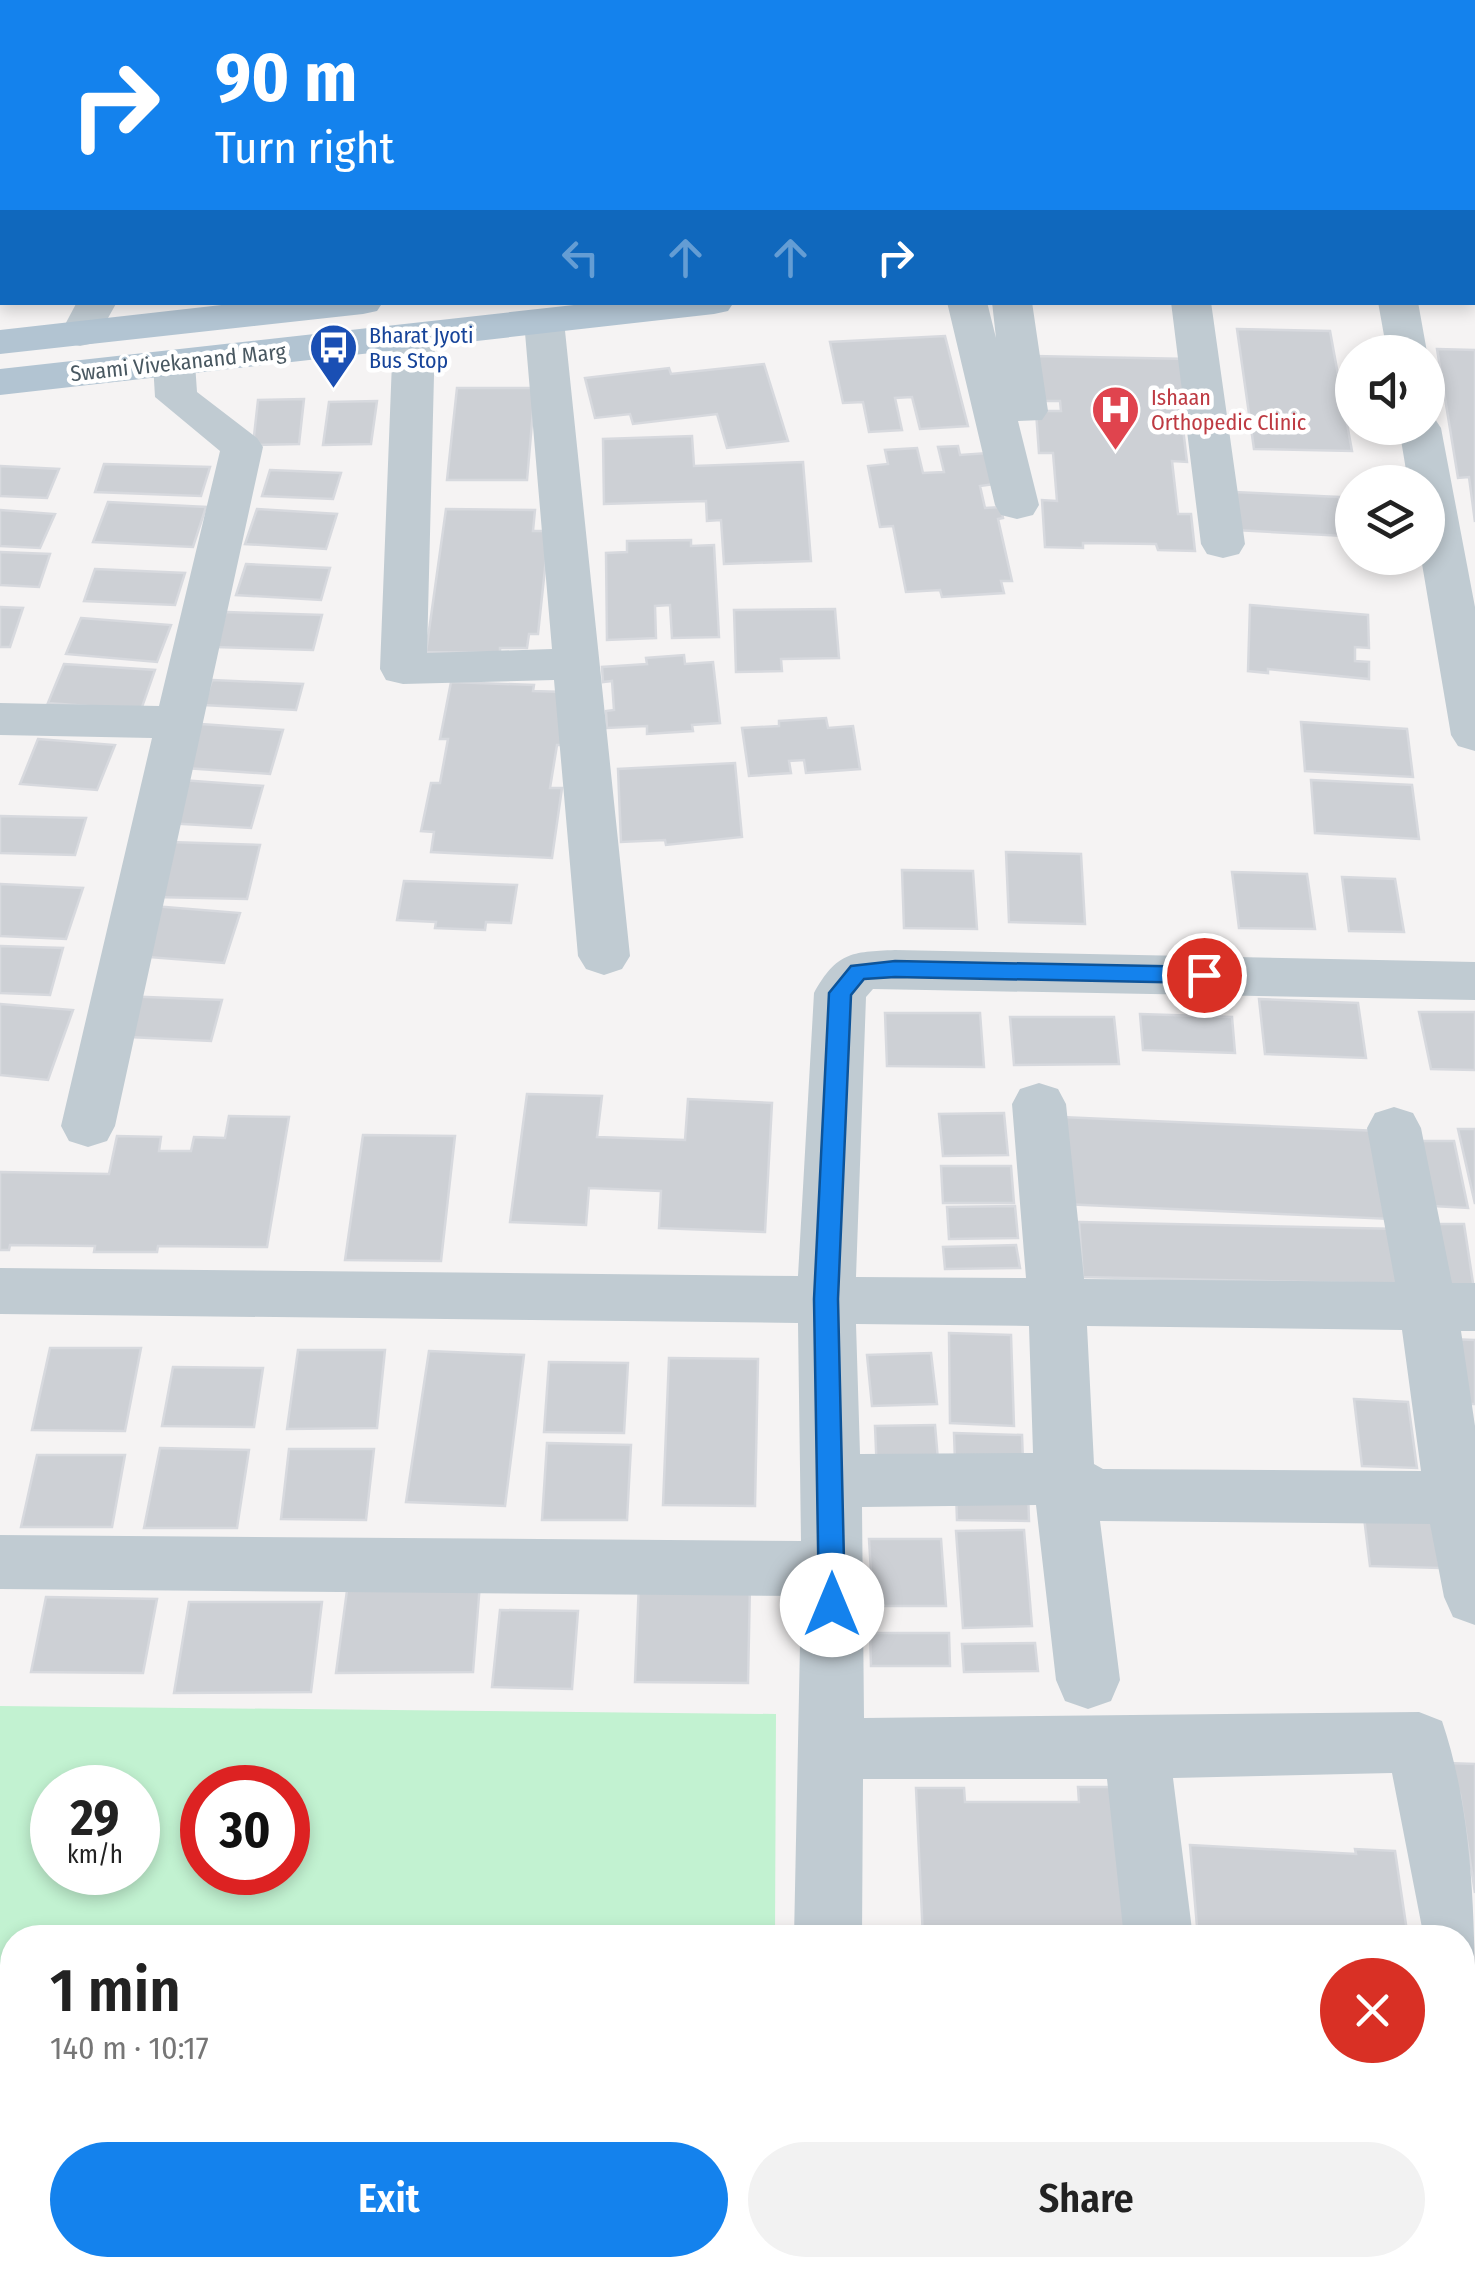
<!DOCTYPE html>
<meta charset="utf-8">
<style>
body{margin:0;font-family:"Fira Sans Condensed",sans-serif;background:#f2f2f2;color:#222;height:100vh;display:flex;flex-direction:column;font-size:38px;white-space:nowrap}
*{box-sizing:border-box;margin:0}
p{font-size:32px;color:#767676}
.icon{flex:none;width:55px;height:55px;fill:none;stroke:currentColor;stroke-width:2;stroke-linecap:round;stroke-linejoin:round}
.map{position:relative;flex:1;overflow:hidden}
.side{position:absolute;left:0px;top:1925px;width:1475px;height:352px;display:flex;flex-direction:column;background:#fff;border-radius:40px 40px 0 0;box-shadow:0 5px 15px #0003}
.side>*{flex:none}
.guide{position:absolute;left:0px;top:0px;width:1475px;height:305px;box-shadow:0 5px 15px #0003;background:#1482ed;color:#fff;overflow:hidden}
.controls{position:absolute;left:1335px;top:335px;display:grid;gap:20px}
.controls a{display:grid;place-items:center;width:110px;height:110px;border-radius:50%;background:#fff;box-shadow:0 5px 15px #0003;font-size:50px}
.speed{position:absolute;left:30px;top:1765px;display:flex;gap:20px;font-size:50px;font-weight:700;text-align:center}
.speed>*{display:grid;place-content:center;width:130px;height:130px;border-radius:50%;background:#fff;box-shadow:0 5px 15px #0003;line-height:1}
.speed small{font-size:25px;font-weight:400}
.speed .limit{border:15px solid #d22;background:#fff;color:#111}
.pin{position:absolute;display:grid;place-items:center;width:85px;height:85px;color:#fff;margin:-42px;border:5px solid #fff;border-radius:50%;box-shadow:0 2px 10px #0007}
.me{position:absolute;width:110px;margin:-55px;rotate:0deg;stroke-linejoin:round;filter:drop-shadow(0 0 8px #0008)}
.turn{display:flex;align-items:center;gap:35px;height:210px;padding:0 50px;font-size:45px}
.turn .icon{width:130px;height:130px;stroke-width:2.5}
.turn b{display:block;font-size:70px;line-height:85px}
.lanes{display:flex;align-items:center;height:95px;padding:0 50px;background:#0003;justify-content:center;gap:50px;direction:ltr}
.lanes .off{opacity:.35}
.round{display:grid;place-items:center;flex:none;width:105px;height:105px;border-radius:52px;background:#f2f2f2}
.overview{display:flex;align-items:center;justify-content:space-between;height:170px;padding:0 50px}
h1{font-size:60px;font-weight:600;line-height:75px}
.primary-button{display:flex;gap:20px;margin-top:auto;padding:20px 50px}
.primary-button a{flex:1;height:115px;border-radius:60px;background:#1482ed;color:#fff;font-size:40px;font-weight:600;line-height:115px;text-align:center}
.primary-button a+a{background:#f2f2f2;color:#222}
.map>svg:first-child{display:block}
.green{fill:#c2f2d1;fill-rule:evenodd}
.building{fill:#cdd0d5;stroke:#d7d9de;stroke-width:2.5}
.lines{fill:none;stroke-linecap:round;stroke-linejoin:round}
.minor{fill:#c0cbd2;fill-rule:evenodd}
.major{fill:#b2c4d2;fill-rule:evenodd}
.route{fill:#1482ed;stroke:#0d549a;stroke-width:2.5}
.labels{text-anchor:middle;stroke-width:9;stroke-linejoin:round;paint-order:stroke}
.far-transit-label{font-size:22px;fill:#164399;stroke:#fff;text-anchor:start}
.far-street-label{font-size:22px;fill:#495861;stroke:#fff}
.far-health-label{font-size:22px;fill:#be3a42;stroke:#fff;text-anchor:start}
</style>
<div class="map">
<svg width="1475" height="2277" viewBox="0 0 1475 2277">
<rect width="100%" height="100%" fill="#f5f3f3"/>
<path class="green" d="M0 1706 776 1714 775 1937 12 1938V2032H0ZM52 1788H138V1872H52ZM202 1788H288V1872H202Z"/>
<path class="building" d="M363 0H481L361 2Z
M526 0H637L525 2Z
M1131 0H1243V2H1132Z
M1303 0H1428V2H1304Z
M1237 329 1330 331 1352 451 1254 449Z
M945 336 968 426 920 429 912 397 895 398 902 430 869 432 863 402 843 403 830 342Z
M1437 349 1475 350V522L1469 477 1458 478Z
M1033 356 1192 359 1200 420H1182L1187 462 1172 461 1178 514H1191L1195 551 1158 550 1156 544 1083 543V548L1045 547 1042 500 1057 501 1053 453H1039L1036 411H1061L1060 401H1036Z
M764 364 788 441 727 448 717 414 633 424 630 414 595 418 585 378 669 368 671 374Z
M457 388H535L527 480H447Z
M304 399 299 444 253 445 258 400Z
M377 401 371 444 323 445 329 402Z
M692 436 694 466 803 462 811 561 724 564 721 520 707 521 706 501 604 504 603 439Z
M958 446 960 455 988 453 995 484 980 486 985 508 1001 507 1003 518 998 519 1012 581H1001L1004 593 942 597 940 590 906 592 893 526 880 527 868 466 888 464 885 450 917 448 923 473 944 472 938 447Z
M104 464 210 467 201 496 95 492Z
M0 466 59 469 47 498 0 496Z
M270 470 341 473 333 499 262 496Z
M1234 492 1339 497 1343 536 1236 530Z
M108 502 206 507 193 547 93 542Z
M257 509 337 514 326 549 245 544Z
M446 509 535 510 533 531H549L538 634H529L527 648H500V653L426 652Z
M0 510 55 514 40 548 0 546Z
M691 540V546L714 545 719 637 672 638 670 605 655 606 656 638 607 640 606 553 627 552V541Z
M0 552 50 554 39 587 0 585Z
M246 564 330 568 321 600 236 595Z
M95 569 185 573 175 605 84 601Z
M1250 605 1368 615 1369 648 1355 647V661L1369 662V679L1268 669V673L1248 671Z
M0 607 23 608 10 647H0Z
M835 609 839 658 781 659 782 671 736 672 734 610Z
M226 612 322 615 313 650 216 647Z
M81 618 171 625 157 662 66 654Z
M684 655 685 664 713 662 720 723 692 725 693 731 647 734V726L607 728 606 711 614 710 612 681 603 682 602 667 647 664 646 658Z
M64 664 155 670 141 710 48 703Z
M212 680 303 684 296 710 204 705Z
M451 682 534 685 533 691 565 692 569 745H557L550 788H562L552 858 431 852 434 832 421 831 431 783H440L448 739H440Z
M826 718 828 728 853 726 860 769 806 773 804 760 789 761 791 773 749 776 742 728 779 726V721Z
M1301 722 1407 729 1413 777 1305 771Z
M201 724 283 730 270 774 186 768Z
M38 739 115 745 97 790 20 784Z
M735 763 742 837 666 845 665 840 621 842 618 769Z
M181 780 263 786 251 828 167 823Z
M1311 780 1412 785 1419 839 1315 833Z
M0 816 86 818 75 855 0 853Z
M170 842 260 845 247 899 155 897Z
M1006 852 1081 854 1085 924 1009 922Z
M902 870 973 871 977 929 904 928Z
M1232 872 1307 874 1315 929 1239 928Z
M1342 877 1395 879 1404 932 1349 931Z
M404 881 517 885 511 923 486 922 485 930 435 928 436 922 397 920Z
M0 884 83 888 66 939 0 936Z
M153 906 240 913 224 963 135 956Z
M0 946 63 948 50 995 0 993Z
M121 996 222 1000 211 1041 109 1036Z
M1259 999 1358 1003 1366 1058 1265 1054Z
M0 1004 73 1010 48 1080 0 1075Z
M1419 1012H1475V1070L1431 1069Z
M885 1013H980L984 1067 887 1066Z
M1140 1014 1232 1017 1235 1053 1143 1050Z
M1010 1017H1114L1119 1064 1014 1065Z
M527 1094 602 1096 597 1137 685 1140 688 1099 772 1103 765 1232 659 1228 661 1191 589 1188 586 1225 510 1222Z
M1004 1113 1008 1155 943 1156 939 1114Z
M229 1116 289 1117 267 1247 158 1246 157 1252H94L95 1246 10 1245 9 1250H0V1172L109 1174 117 1136 161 1137 159 1151H191L194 1137 225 1138Z
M1061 1117 1379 1131 1391 1219 1063 1204Z
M1458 1129H1475V1204Z
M363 1135 455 1136 441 1261 345 1260Z
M1420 1141H1454L1468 1208 1433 1206Z
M941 1166H1011L1014 1203H943Z
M1015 1206 1018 1238 949 1239 947 1207Z
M1079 1222 1402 1229 1399 1284 1083 1277Z
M1424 1224H1464L1475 1296H1436Z
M1016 1245 1020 1268 945 1269 943 1247Z
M949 1333 1011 1335 1014 1426 950 1423Z
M1449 1339 1475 1340V1404H1461Z
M50 1348H141L125 1431 32 1430Z
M298 1350H385L377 1428 287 1429Z
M429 1351 524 1355 505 1506 406 1502Z
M931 1353 937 1404 872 1406 867 1355Z
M669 1358 758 1359 755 1506 663 1505Z
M549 1362 628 1363 624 1433 544 1432Z
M173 1367 263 1368 254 1427 162 1426Z
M1354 1399 1408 1402 1417 1468 1362 1466Z
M935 1425 939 1472 877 1473 875 1426Z
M954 1433 1022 1435 1023 1462 955 1461Z
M547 1443 631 1445 627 1520H542Z
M160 1448 249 1450 237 1528H144Z
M289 1449H374L366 1520 281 1519Z
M37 1455H125L112 1527H21Z
M956 1492H1028L1029 1521 957 1520Z
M1362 1501 1429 1503 1440 1568 1370 1566Z
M1024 1530 1032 1626 963 1628 956 1531Z
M869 1539H941L946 1606H873Z
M639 1582 750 1584 748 1683 635 1682Z
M348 1583H480L473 1672 336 1673Z
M46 1597 157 1599 143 1673 31 1672Z
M189 1602H322L311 1692 174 1693Z
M500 1610 578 1611 572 1689 492 1687Z
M870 1633H949L950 1666H871Z
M1035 1643 1038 1671 964 1672 962 1644Z
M1447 1763 1475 1764V1893L1460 1794Z
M1078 1787H1124L1140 1938H923L916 1788H964L965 1802H1079Z
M1190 1845 1356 1854 1355 1849 1395 1851 1408 1938H1198Z
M0 2050H12V2126H0Z
M0 2167H12V2265L124 2266 0 2267Z
M244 2265H445V2271Z
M544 2265H736V2270Z
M906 2265H1109L1110 2277H907Z"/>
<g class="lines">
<path class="minor" d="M667 0H703V2H668Z
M925 0H961V2H926Z
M1077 0H1113L1114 2H1079Z
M1413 0H1449V2H1414Z
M1472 78 1475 79V102L1472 101Z
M0 123H2V145H0Z
M77 302H117L94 343 80 346 66 343 60 334Z
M947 302H987L996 338 992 302H1032L1048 411 1042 420 1018 421 1039 505 1033 515 1017 519 1001 515 995 505Z
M1171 302H1211L1245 544 1239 554 1223 558 1207 554 1201 544Z
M1378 302H1418L1427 352H1387Z
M544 309 558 312 564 321 630 956 622 969 604 975 586 969 578 956 554 680 403 684 386 680 380 669 393 336 399 327 414 324 429 327 435 336 427 653 552 649 524 321 530 312Z
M174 351 189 354 195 363 197 392 257 438 263 447 115 1126 107 1141 88 1147 69 1141 61 1126 152 738 0 735V703L159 706 220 451 155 397 153 363 159 354Z
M1428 417 1435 419 1441 428 1475 607V751L1458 746 1451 735 1421 558H1428V482H1408L1399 428H1428Z
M895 950 1475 962V1000L873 989 866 997 856 1277 1026 1278 1012 1104 1020 1089 1039 1083 1058 1089 1066 1104 1084 1279 1395 1282 1367 1128 1375 1113 1394 1107 1413 1113 1421 1128 1452 1283H1475V1331H1461L1475 1426V1625L1453 1617 1444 1597 1430 1524 1100 1521 1120 1680 1111 1701 1088 1709 1065 1701 1056 1680 1036 1505 862 1507 864 1718 1419 1712 1442 1721C1475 1818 1475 1931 1475 2035L1462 2031V1938H1424L1392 1773 1173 1778 1193 1938H1124L1107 1779H863L862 1938H794L801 1596 0 1589V1535L801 1541 798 1323 0 1314V1268L798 1276 814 993C837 952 851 952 895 950ZM856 1324 1029 1326 1033 1453 860 1454ZM1087 1326 1402 1330 1421 1471 1103 1469 1094 1464Z
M156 2265H230L228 2277H154Z
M787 2265H861V2277H787Z"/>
<path class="major" d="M1472 269H1475V293H1472Z
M248 302H383L377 311 363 314 0 354V330Z
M601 302H734L728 311 714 314 0 395V369Z"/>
</g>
<path class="route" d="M895 961 1204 967 1215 975 1204 983 895 977 864 979 851 995 838 1299 845 1605 841 1613 832 1617 823 1613 819 1605 814 1299 829 993 851 966Z"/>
<defs>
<symbol id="bus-pin" viewBox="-11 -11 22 30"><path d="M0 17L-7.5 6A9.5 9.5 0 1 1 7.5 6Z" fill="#1a4fb4" stroke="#fff"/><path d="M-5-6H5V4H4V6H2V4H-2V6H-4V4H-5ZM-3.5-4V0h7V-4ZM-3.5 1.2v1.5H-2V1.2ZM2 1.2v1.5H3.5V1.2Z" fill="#fff"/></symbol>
<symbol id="hospital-pin" viewBox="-11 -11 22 30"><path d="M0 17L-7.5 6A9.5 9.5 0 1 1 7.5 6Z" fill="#e0444e" stroke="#fff"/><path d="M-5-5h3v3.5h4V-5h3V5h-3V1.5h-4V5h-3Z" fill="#fff"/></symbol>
</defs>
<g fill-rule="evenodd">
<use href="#bus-pin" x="306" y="320" width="55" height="75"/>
<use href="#hospital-pin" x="1088" y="382" width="55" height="75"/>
</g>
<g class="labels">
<g class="far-transit-label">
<text x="369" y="343">Bharat Jyoti<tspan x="369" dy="25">Bus Stop</tspan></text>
</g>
<g class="far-street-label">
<text transform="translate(178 362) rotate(-6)" y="8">Swami Vivekanand Marg</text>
</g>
<g class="far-health-label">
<text x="1151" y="405">Ishaan<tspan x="1151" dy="25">Orthopedic Clinic</tspan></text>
</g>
</g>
</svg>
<div class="controls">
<a><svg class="icon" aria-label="sound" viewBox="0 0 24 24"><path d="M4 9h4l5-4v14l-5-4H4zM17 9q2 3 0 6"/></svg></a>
<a><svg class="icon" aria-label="layers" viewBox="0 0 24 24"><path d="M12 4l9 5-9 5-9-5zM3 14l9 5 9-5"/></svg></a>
</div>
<div class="speed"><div>29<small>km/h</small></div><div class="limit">30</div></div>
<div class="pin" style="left:1204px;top:975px;background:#d93025"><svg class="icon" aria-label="arrive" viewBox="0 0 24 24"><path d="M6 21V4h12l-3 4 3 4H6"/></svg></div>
<svg class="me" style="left:832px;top:1605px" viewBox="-20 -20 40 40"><circle r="19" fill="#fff"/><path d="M0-13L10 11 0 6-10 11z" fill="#1482ed"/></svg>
<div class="guide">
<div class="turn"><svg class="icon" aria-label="right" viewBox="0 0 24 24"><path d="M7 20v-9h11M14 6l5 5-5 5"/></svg><div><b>90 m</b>Turn right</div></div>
<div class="lanes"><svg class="icon off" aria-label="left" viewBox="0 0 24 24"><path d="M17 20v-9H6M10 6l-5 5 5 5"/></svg><svg class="icon off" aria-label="ahead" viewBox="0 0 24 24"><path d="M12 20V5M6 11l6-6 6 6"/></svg><svg class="icon off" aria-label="ahead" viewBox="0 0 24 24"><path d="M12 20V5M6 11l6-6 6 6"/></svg><svg class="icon" aria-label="right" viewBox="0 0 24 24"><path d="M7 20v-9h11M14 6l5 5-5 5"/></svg></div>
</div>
<section class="side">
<div class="overview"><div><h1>1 min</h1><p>140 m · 10:17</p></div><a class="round" style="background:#d93025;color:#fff"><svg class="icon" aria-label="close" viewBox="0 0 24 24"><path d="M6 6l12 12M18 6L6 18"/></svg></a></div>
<div class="primary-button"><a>Exit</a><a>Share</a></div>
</section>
</div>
